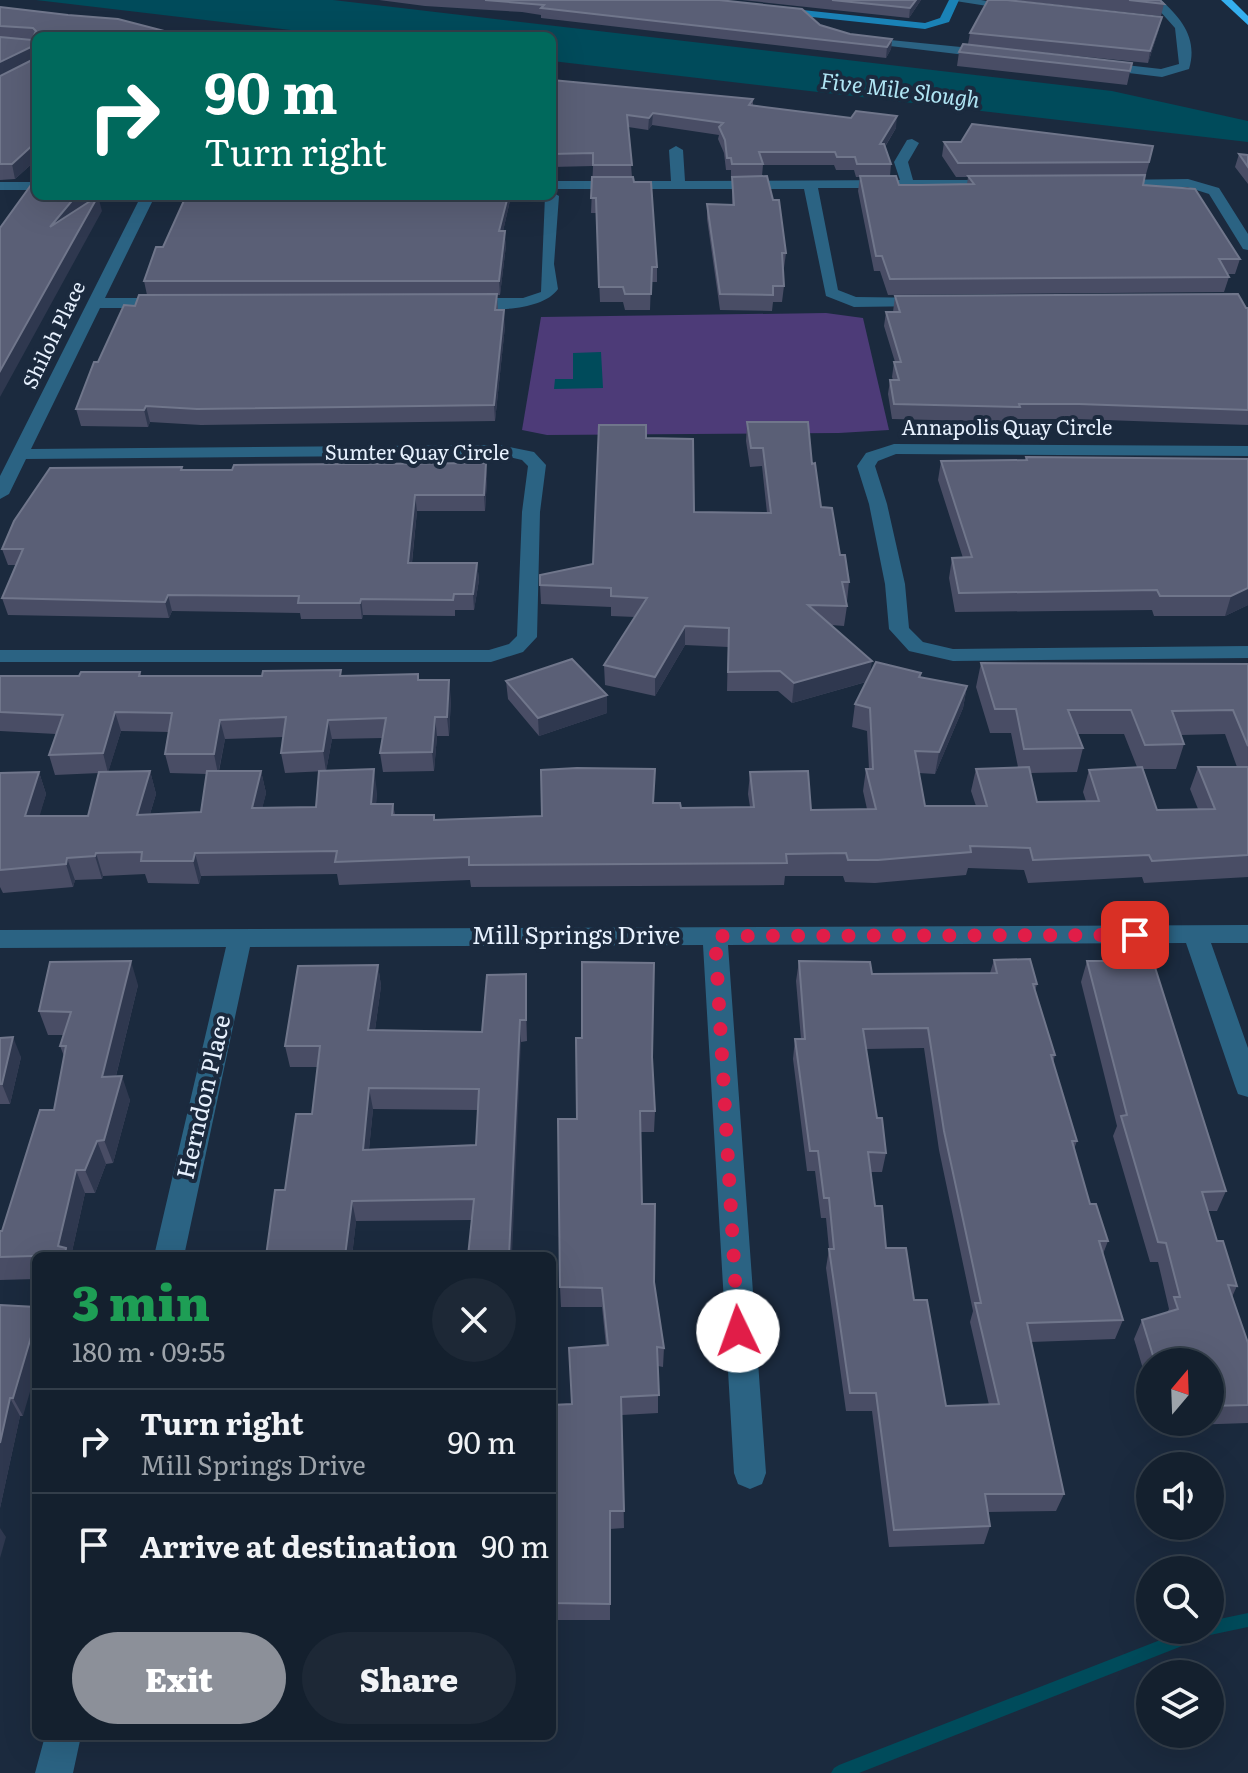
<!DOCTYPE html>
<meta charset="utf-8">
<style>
body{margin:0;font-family:Literata,serif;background:#1d2836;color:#f1f3f6;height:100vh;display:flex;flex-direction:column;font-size:30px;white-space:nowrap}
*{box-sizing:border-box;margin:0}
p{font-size:26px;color:#9da3aa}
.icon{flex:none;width:44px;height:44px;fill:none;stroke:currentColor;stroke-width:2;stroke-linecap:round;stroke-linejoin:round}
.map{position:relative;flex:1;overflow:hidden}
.details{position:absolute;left:32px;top:1252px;width:524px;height:488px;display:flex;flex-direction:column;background:#14202e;border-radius:12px;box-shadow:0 8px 32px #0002,0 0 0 2px #333e4a}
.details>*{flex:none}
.top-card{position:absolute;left:32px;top:32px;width:524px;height:168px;border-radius:12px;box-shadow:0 8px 32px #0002,0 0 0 2px #333e4a;background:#00695c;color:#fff;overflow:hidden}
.needle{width:52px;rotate:19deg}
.controls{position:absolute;left:1136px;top:1348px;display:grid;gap:16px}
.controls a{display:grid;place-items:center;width:88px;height:88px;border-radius:50%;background:#14202e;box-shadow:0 8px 32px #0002,0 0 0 2px #333e4a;font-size:40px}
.pin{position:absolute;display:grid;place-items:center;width:68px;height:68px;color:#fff;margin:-34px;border-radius:16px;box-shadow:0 4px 12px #0006}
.me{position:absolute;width:88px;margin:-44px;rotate:357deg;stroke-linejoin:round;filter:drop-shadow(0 0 6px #0008)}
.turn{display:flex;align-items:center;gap:28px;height:168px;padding:0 40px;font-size:36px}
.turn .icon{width:104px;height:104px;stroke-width:2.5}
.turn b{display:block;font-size:56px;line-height:68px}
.round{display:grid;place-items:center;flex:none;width:84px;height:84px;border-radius:42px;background:#1d2836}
.headline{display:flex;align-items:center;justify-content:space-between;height:136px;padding:0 40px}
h1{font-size:48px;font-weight:800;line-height:60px;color:#1e9e55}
.primary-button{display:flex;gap:16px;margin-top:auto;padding:16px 40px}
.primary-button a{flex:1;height:92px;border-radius:48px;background:#8c9099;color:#fff;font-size:32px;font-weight:800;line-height:92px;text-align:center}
.primary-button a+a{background:#1d2836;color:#f1f3f6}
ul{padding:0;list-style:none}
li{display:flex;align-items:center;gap:24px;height:104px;padding:0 40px;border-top:2px solid #333e4a}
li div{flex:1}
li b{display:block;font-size:30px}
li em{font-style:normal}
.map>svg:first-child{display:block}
.green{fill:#4d3b78}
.water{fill:#004b5b}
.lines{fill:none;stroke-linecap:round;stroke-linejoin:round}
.stream{fill:#004b5b;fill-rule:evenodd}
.street{fill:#2b6383;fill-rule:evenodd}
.secondary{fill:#1a82b6;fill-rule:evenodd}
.highway{fill:#35afef;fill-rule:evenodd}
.wall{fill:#494d65;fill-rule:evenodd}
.shaded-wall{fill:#2f384f}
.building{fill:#5a5f76;stroke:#70768b;stroke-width:2;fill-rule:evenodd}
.route{stroke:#e11d48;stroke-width:14;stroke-dasharray:0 25.2}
.labels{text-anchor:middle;stroke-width:8;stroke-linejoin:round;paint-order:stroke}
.far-street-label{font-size:20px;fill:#e7f1fe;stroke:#1b2a3e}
.far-water-label{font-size:22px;font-style:italic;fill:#b0e5f4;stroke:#1b2a3e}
.street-label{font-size:24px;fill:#e7f1fe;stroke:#1b2a3e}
</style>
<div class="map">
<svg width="1248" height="1773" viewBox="0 0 1248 1773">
<rect width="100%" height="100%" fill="#1b2a3e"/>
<path class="green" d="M826 313 863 318 889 430 839 433 547 435 522 430 541 317Z"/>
<path class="water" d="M36 0H333L1112 91 1248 121V142L552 61V36H342Z
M601 352 603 388 554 389 555 379H573V353Z"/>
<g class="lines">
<path class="stream" d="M1248 1613V1627L1210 1635 859 1773H831L834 1768 839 1765 1186 1630H1210V1621Z"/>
<path class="street" d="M949 0H981L1025 8 1019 11Z
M1150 0H1161C1182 19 1198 39 1189 69L1162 77 1095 69 1093 66 1099 62 1161 69 1179 64 1175 28Z
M860 37 991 50 997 54 991 58 856 42V38Z
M912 139 919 143 908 162 913 180H986L993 184 986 188H818L838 290 856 297 931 298 934 301 926 306 854 307 826 296 804 189H552V181H671L669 150 676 146 683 150 685 181 900 180 894 162 907 140Z
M1188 179 1219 188 1248 234V250L1243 249 1209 194 1187 187 1110 188 1103 184 1110 180Z
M0 182H36V190H0Z
M552 192 559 196 554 264 558 289C542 312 486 312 461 306V300L466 298H523L541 292 545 196H552Z
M141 196H155L105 298H169L177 303 169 308H100L31 449 500 445 534 452 546 465 540 512 537 637 523 652 491 662H0V650H489L509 644 517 636 522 512 528 466 522 460 500 455 26 459 9 494 0 499V476Z
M894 444 1248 446V456L896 454 878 461 875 466 887 504 905 584 909 628 923 642 953 649 1248 646V658L953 661 909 651 889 629 885 584 869 504 857 466 866 453Z
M1248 925V943H1211L1248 1048V1097L1238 1094 1235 1086 1186 943 728 945 766 1473 762 1484 750 1489 738 1484 734 1473 703 945 250 947 184 1256H154L226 947 0 948V930Z
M45 1736H81L73 1773H35Z"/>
<path class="secondary" d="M949 0H959L949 22 925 29 774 13 768 10 774 7 925 23 940 18Z"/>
<path class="highway" d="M1221 0H1232L1248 16V25Z"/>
</g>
<path class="wall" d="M379 0H719L820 25 850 34 892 39 891 49 886 58 541 18V15L522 12 425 6Z
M742 0H921L909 18Z
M1012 0H1160L1164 4 1161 16Z
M0 7 168 32 36 36V160L15 179 0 180Z
M1159 29 1148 63 1037 52 1132 63 1127 85 957 66 959 52 968 44 970 33Z
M552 80 753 99V105L896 128 885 147 891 164 890 176 899 185 967 184 968 177H956L942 156 944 142 1150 160 1143 185 1240 259 1235 274H1227L1229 277 1224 292 888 295 880 271H874L858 191 860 177H856L854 170H836L834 165H763L762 176 786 253 784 268H782L784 286 782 302H773L772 311 720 310 707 219V204L732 205V177H731V170H726L724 153 718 139 719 135 652 125 648 130 628 127 632 177 657 267V282H651L650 310H625L623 302H600L596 213H591L593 166 552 167Z
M1239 154 1248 155V184L1235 167Z
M186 196H511L503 231 506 245 500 295H497L498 310 505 326 495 421 201 425 150 422 148 427 81 426 76 409 98 362 135 306 147 295 144 281 163 247Z
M895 296 1248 308V425L1076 419H1018L1017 422 892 419 888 394 890 380H893L892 377 894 362H895L884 326 886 312H893Z
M747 422 812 464 821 507 849 582 847 601H846L847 606 844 626 831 625 871 673H921L920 677 967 686 963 708 935 774 919 773 925 806H976L971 791 976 769 1018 767 1011 733H990L976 687 981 663 1248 664V877L1144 883 1142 877 1028 883 1024 870 968 868 966 875 875 883 845 882 843 876H785L784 885 471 887 470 880 339 885 337 874 201 876 199 884 148 883 145 874 103 876 102 879 75 880 73 887 3 893 0 887V773L39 772 46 794 39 816H88L99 773 55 775 49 755 56 734 0 731V676H79L140 672 141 676H342L419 680 451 699 449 736H437L434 771 383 772 380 753 383 738 332 739 326 771 285 773 281 753 283 737 225 739 219 771H261L266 793 262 808 316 807 377 792 376 804H393L395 815 435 820 542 816 653 803 681 808 750 807 748 794 750 772 811 810 867 809 863 791 866 769H869L867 731 852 727 855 704 866 682 792 703 778 691H727L728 647 685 645 655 696 605 685 604 665 635 617 611 616V607L541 604 540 585 593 564 646 438 694 512 767 513 762 466 750 467 746 441ZM121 731 169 732 165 754 170 773 207 774 201 812 150 814 156 794 150 771 108 772ZM1077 734H1124L1137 767 1089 770 1083 792 1086 801 1037 802 1030 773 1077 772 1083 748ZM1225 734 1237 767H1198L1190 789 1198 809 1157 810 1143 769H1176L1184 744 1181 735Z
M1026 457 1248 459V605L1225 616H1154L1152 610 955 612 949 578 952 558H963L938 480 941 461 1025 460Z
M486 463 487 479 485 511H417L412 563H477L479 580 474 610H455V616L363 615 362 619H301L300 613 172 611 169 618 8 615 2 598 16 565H8L2 549 182 467 183 470H232Z
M506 681 607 713 539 736 508 699Z
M994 960 1037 984 1035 991 1055 1055 1053 1063 1077 1141 1074 1149 1090 1204 1108 1241 1103 1254 1123 1320 1115 1339 1031 1342 1064 1494 1056 1511 988 1512 990 1526 984 1544 889 1547 872 1411H846L826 1268 829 1249 826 1218H821L815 1171H807L793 1059 795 1039H801L796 981 799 961 872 974 990 973ZM924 1048 939 1150 973 1311 970 1322 989 1405 946 1406 914 1300 886 1248 875 1206 871 1172H882L886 1153 877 1118 866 1049Z
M1087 961 1226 1191 1217 1211H1208L1217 1241 1237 1286 1232 1297 1248 1343V1423L1160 1426 1159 1422H1210V1362H1150V1392L1134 1339 1142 1320 1167 1313 1169 1309 1158 1262H1150L1113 1136 1117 1126 1081 982Z
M378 965 381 986 375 1030 482 1032 527 995V1041L521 1042 472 1220 356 1221 352 1256H266L285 1190 312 1114 318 1067H290L285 1046ZM373 1109 478 1110 476 1145 369 1149Z
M138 985 116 1076 130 1100 113 1163 106 1164 95 1193H85L71 1256H36V1279L0 1280V1231H2L54 1110 64 1056 60 1046 63 1035H48L39 1011Z
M0 1038 21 1057 10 1104H0Z
M652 1059 655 1111 654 1132H640L642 1204 664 1348 663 1367 658 1366V1413L622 1415 624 1528 610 1529V1620H552V1405L572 1404 606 1346 602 1307H561L560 1287 577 1119Z
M0 1305 23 1416H20L0 1508Z"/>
<path class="shaded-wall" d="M916 0H921L909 18 910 8Z
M1162 17 1159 29 1148 63 1150 51Z
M892 39 891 49 886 58 887 47Z
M35 45 36 60 0 78V62Z
M653 113 652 125 648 130 649 118Z
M897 116 896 128 879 156 880 144Z
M36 142V160L15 179 12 164Z
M76 196H92L54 243 50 227Z
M98 196 102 211 0 397V371Z
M508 196H511L500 245 499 231Z
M505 231 506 245 500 295 499 281Z
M504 310 505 326 495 421 494 405Z
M146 406 150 422 148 427 144 410Z
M486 463 487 479 485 511 484 495Z
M415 495 417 511 410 579 408 563Z
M477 563 479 580 474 610 473 594Z
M1248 588V605L1225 616 1231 596Z
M168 595 172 611 169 618 165 602Z
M361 599 363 615 362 619 360 603Z
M685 626V645L655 696V677Z
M872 661 869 681 792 703 794 683Z
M449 680 451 699 449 736 447 717Z
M967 686 963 708 935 774 939 752Z
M607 695V713L539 736 538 718Z
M115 712 121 731 108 773 103 753Z
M435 717 437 736 434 771 432 752Z
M220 720 225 739 218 774 214 754Z
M328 720 332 739 326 771 323 751Z
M374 769 377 792 374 827 371 804Z
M150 771 156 794 143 837 137 815Z
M261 771 266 793 257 831 252 808Z
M39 772 46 794 33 839 25 816Z
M96 853 103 876 102 879 95 856Z
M195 853 201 876 199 884 193 861Z
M67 858 75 880 73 887 66 864Z
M131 961 138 985 110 1100 102 1077Z
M378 965 381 986 372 1051 368 1030Z
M526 974 527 995V1041L526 1020Z
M520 1020 521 1042 512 1256H509Z
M13 1037 21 1057 10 1104 2 1084Z
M122 1076 130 1100 113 1163 104 1140Z
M369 1088 373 1109 367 1170 363 1150Z
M97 1141 106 1164 95 1193 85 1170Z
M76 1170 85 1193 71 1256H66L58 1246Z
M352 1201 356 1221 352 1256H345Z
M36 1320V1371L23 1416 13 1398Z
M10 1398 20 1416 0 1508V1443Z
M0 1528 6 1537 0 1558Z"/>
<path class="building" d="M485 0H719L802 9 820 25 850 34 892 39 887 47 541 8 544 5Z
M832 0H916L910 8Z
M988 0H1007L1162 17 1150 51 970 33Z
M1129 0H1160L1164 4Z
M0 7 68 15 118 19 168 32 208 36H36V142L12 164H0V76L34 59 35 45 0 62V37L32 40 36 31 33 28 0 26Z
M963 44 1132 63 1130 71 959 52Z
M552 80 753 99 749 105 851 118 856 111 897 116 880 144H884L891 164H857L855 157H837L835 152H759L763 164H732L731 158H727L725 140 719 127 723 123 653 113 649 118 627 115 632 165H593V153L552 154Z
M972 124 1153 146 1149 162 958 163 944 142H961Z
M1239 154 1248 155V167Z
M1145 175 1143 185 1195 189 1240 259H1219L1229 277 890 279 882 256H876L860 176H896L899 185H921L974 184 968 176Z
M767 176 773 200H779L786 253H782L784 286H773V295L720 294 707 204 734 205 732 177Z
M592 177H633L634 182H651L657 267H652L651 294H625L623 287H599L596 198H591Z
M36 178V196H76L50 227 98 196 0 371V228Z
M186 196H508L499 231H505L499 281H144L156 247H163Z
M497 294 495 310H504L494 405 197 409 146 406 144 410 76 409 94 362H98L124 305 135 306 139 295Z
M1238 294 1246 308H1248V410L1079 404H1019L1020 407 894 404 890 380H899L894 362H901L886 312H900L895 296Z
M747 422H808L812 464 815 463 821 507 832 508 840 555H845L849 582H842L847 606 808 605 872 661 794 683 780 671 728 672 729 628 685 626 655 677 604 665 647 598 611 596V588L540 585V575L593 564 599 425H646V438L693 439 694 512 771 513 763 448H751Z
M1026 457 1248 459V588L1231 596H1160L1157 590 959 593 952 558 972 557 941 461 1027 460Z
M486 463 484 495H415L408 563H477L473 594H454L453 600 361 599 360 603H298L299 596 168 595 165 602 2 598 23 549H2L14 521 50 468 182 467 181 470H232L234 465Z
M572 659 607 695 538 718 506 681Z
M876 662 921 673 919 677 967 686 939 752 915 751 925 806H987L976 769 1029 767 1037 802 1099 801 1089 770 1142 767 1157 810 1215 809 1198 767H1248V855L1152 861 1149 855 1033 860 1030 848 970 846 971 852 878 860H848L846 853 786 854 787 863 469 865V857L335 862 337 851 195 853 193 861H141L142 852 96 853 95 856 67 858 66 864 0 870V773L39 772 25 816H88L99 772 150 771 137 815 201 812 207 771H261L252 808 316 807 319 771 374 769 371 804H393L392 815H434V820L542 816 541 770 577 768 655 769 653 803H680L681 808 754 807 750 772 808 771 811 810 876 809 866 769H873L870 708 855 704Z
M981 663 1248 664V746L1233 710 1172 711 1184 744 1145 745 1131 710H1068L1083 748 1024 749 1016 709H995Z
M341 670 340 676 418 674V680H449L447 717H435L432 752 380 753 386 718 328 720 323 751 281 753 286 717 220 720 214 754H165L172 713 115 712 103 753 49 755 63 715 0 712V676H79L81 672H140L139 676H262L263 671Z
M1030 959 1037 984H1033L1055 1055H1051L1077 1141H1072L1090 1204H1096L1108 1241H1099L1123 1320 1027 1323 1064 1494H985L990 1526 894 1530 876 1393H850L829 1249H834L829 1198H824L818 1151H810L795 1039H805L799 961 870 962 872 974 997 973 994 960ZM928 1028 944 1131 981 1303H975L999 1404 946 1406 927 1300H914L906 1248H886L882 1206H875L868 1152 886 1153 882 1118H877L863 1029Z
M131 961 102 1077 122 1076 104 1140 97 1141 85 1170H76L58 1246 66 1248 65 1255 0 1257V1231H2L40 1110H54L66 1046H60L71 1012 39 1011 50 962Z
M1087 961H1153L1226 1191 1202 1192 1217 1241H1223L1237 1286 1228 1285 1248 1343V1405L1210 1406V1362H1155L1142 1320 1178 1309 1174 1297H1180L1166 1243 1158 1242 1121 1116 1127 1115Z
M582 962 654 963 652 1057 655 1111H640L642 1204H655L654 1282 664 1348 657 1347 659 1395 621 1397 624 1511H610V1604L552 1603V1405L572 1404 569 1348 608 1345 602 1288 560 1287 558 1119H577L576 1038H582Z
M378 965 368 1030 482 1032 487 975 526 974V1020H520L509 1256H468L474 1199 352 1201 345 1256H266L275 1190H285L296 1114H312L320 1046H285L298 966ZM369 1088 479 1089 476 1145 363 1150Z
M13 1037 2 1084H0V1038Z
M0 1305 36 1307V1320L13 1398H10L0 1443Z"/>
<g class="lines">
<path class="route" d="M738 1331 715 936 1135 935"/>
</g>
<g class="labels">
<g class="far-street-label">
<text transform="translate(54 335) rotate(-64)" y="7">Shiloh Place</text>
<text x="1007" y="435">Annapolis Quay Circle</text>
<text x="417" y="460">Sumter Quay Circle</text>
</g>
<g class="far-water-label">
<text transform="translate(900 90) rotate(7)" y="8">Five Mile Slough</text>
</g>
<g class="street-label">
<text x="576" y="944">Mill Springs Drive</text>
<text transform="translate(204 1097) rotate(-77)" y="8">Herndon Place</text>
</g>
</g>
</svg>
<div class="controls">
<a><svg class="needle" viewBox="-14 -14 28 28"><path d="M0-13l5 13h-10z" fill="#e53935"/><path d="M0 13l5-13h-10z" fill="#9da3aa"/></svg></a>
<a><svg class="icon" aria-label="sound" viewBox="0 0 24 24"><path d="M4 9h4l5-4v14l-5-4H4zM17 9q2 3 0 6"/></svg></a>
<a><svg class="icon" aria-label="search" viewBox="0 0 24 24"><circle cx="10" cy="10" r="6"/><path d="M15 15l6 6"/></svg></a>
<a><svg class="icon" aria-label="layers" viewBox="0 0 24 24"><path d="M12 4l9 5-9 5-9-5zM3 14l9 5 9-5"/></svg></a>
</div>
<div class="pin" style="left:1135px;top:935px;background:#d93025"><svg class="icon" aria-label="arrive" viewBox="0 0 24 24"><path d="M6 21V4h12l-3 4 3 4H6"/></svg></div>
<svg class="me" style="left:738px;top:1331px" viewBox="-20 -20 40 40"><circle r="19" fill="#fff"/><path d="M0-13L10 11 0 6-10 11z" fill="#e11d48"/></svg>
<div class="top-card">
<div class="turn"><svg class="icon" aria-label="right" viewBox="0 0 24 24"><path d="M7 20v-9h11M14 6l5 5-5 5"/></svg><div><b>90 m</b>Turn right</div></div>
</div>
<section class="details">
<div class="headline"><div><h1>3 min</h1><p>180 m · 09:55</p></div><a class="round"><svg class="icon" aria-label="close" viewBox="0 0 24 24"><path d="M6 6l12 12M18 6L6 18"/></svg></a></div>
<ul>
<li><svg class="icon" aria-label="right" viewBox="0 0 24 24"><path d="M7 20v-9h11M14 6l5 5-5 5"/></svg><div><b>Turn right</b><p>Mill Springs Drive</p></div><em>90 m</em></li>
<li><svg class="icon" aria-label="arrive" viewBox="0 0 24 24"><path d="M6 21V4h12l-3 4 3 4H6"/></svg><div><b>Arrive at destination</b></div><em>90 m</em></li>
</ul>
<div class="primary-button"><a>Exit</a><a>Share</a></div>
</section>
</div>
